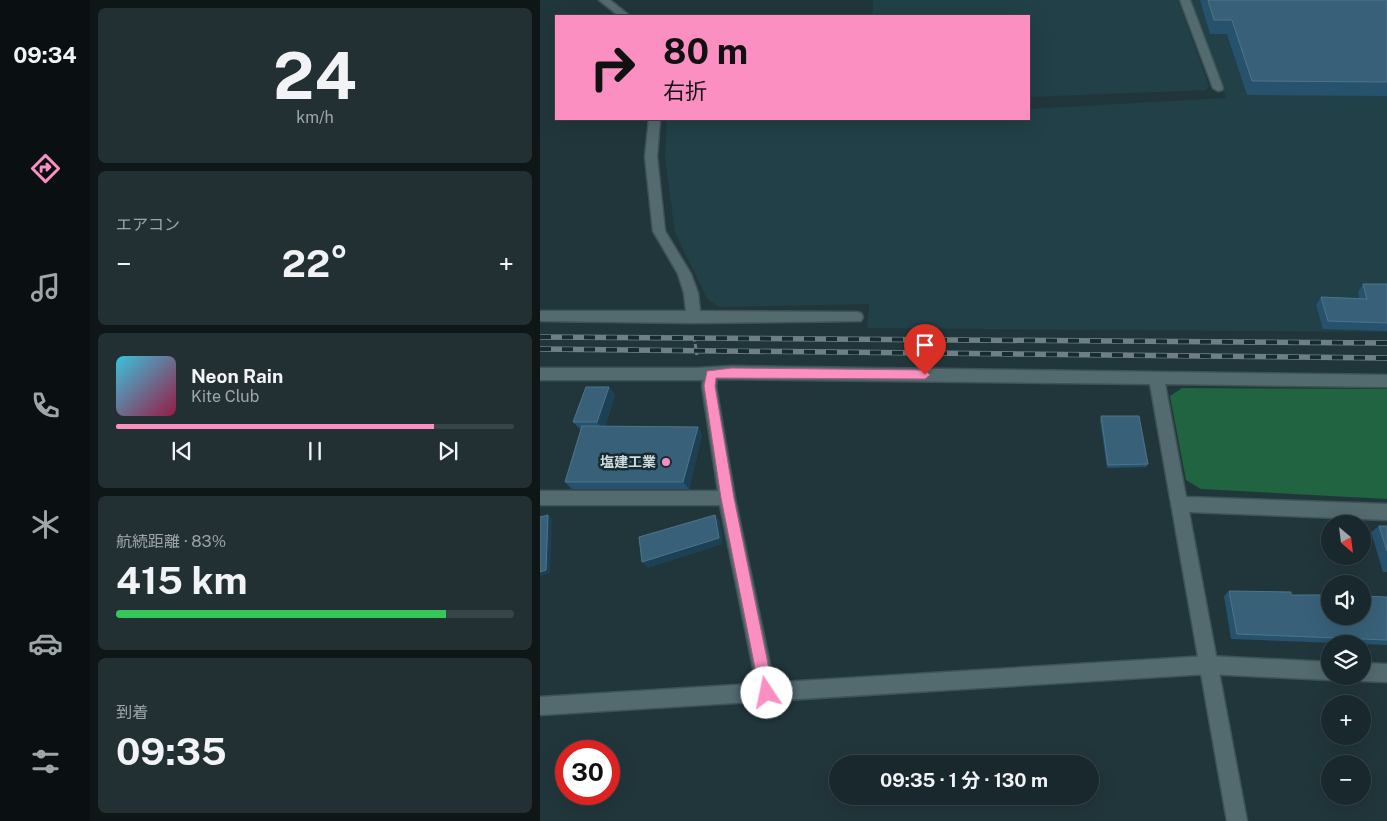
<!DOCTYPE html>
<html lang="ja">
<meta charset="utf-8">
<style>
body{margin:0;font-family:"Public Sans","Noto Sans JP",sans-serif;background:#223034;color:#f1f3f6;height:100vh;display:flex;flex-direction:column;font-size:19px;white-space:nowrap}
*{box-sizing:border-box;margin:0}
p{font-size:16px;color:#9fa6a9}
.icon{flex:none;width:28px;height:28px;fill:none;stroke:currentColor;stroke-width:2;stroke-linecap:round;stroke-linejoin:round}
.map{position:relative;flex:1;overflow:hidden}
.side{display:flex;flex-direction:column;gap:8px;padding:8px;background:#0e1618;width:450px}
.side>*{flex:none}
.guide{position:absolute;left:15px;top:15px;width:475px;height:105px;border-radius:0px;box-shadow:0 5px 20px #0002,0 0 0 1px #374448;background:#fc8fc2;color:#111;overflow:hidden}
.needle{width:32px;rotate:152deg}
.controls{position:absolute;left:781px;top:515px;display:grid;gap:10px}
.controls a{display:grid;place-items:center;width:50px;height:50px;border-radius:50%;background:#19282c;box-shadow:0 5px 20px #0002,0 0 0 1px #374448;font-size:25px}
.speed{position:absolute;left:15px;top:740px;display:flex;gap:10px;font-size:25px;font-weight:700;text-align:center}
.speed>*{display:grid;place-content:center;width:65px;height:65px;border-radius:50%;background:#19282c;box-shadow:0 5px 20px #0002,0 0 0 1px #374448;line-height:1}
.speed .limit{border:8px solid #d22;background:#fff;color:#111}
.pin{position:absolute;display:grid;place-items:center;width:42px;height:42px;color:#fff;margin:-51px -21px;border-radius:50% 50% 50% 0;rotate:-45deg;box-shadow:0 0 5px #0007}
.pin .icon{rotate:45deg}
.me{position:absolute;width:55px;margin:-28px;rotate:349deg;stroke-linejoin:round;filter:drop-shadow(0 0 4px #0008)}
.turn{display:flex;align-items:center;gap:18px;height:105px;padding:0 25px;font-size:22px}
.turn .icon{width:65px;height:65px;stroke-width:2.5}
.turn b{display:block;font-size:35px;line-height:42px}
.big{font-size:38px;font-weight:700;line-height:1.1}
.side .widget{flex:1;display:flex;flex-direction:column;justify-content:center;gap:8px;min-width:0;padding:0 18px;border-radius:8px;background:#223034}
.side .dial{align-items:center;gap:0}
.dial b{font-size:65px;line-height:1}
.song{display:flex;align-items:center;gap:15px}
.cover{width:60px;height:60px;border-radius:8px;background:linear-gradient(135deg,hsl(190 70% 55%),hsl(340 70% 35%))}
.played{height:5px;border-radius:2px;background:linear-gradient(90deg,#fc8fc2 80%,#374448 80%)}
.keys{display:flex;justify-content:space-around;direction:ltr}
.heat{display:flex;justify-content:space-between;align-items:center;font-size:28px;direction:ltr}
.charge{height:8px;border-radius:4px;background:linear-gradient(90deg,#34c759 83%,#374448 0)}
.trip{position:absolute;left:289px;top:755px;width:270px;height:50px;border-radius:25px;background:#19282c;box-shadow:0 5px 20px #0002,0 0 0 1px #374448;font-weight:700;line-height:50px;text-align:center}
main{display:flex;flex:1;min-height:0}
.menu{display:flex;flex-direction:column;width:90px;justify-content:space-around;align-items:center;background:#0a1012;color:#9fa6a9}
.menu .icon{width:35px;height:35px}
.menu .on{color:#fc8fc2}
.menu b{font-size:22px;color:#f1f3f6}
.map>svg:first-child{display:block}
</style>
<main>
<nav class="menu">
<b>09:34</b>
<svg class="icon on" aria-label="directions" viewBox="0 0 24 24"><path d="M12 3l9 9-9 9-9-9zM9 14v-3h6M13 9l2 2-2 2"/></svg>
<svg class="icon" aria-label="music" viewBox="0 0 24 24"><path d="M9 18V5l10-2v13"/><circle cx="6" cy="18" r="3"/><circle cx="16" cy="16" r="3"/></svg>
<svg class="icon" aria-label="phone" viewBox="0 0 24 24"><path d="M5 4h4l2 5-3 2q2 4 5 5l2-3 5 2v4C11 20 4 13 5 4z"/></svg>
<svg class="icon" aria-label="climate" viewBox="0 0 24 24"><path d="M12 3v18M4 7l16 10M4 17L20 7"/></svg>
<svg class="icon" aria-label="car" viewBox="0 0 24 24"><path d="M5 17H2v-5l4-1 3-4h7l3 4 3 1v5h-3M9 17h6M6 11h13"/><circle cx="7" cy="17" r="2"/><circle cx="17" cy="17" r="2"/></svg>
<svg class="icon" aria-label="filters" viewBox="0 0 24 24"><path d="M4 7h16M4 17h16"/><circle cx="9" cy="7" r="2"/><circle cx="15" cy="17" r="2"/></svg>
</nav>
<section class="side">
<div class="widget dial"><b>24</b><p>km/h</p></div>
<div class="widget"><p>エアコン</p>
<div class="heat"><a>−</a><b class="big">22°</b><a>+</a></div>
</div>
<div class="widget">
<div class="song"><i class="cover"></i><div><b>Neon Rain</b><p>Kite Club</p></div></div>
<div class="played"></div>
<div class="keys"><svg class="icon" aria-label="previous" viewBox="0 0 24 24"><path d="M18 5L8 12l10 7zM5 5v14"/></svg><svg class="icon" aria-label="pause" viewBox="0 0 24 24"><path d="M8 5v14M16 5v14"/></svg><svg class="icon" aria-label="next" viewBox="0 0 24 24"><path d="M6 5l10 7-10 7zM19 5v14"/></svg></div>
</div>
<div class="widget"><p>航続距離 · 83%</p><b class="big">415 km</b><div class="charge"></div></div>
<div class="widget"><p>到着</p><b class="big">09:35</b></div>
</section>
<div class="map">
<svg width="847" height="821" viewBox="0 0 847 821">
<rect width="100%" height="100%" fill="#21363b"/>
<!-- built -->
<g fill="#214047">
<path d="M333,0h305l31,86 -3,4 -177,7v-81h-156z"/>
<path d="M651,0h196v332l-520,-4 2,-24 -149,3 -12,-7 -33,-67 -10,-76 2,-38h362v-10l197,-11z"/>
</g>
<!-- green -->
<path fill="#206441" d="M642,388l205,1v110l-186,-10 -15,-9 -16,-84z"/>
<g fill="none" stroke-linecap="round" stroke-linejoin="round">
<!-- street casing -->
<g stroke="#3f5356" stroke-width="3">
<g id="street">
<path d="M59,0h11l20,16h-11z"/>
<path d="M640,0h10l33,88 -1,2 -4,1 -5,-3z"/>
<path d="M109,119h11l-3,38 8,74 26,43 7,19 2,18 156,1 5,1 2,4 -2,4 -167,2 -154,-2v-10h146l-2,-18 -6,-19 -25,-43 -8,-74z"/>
<path d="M192,366l655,9v12l-222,-3 21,113 201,7v16l-198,-8 58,309h-20l-77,-437 -433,-5 -1,7 19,112 41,195 -2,7 -7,2 -7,-2 -2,-7 -38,-188h-180v-14h178l-16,-105 1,-6h-163v-12h157z"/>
</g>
</g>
<!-- secondary casing -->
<g stroke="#3f5356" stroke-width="3">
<g id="secondary">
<path d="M668,656l122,6v14h7l-7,4 -122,-6 -668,41v-18z"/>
<path d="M822,663l25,1v18l-25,-1 -7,-2v-3h7z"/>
</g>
</g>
<!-- path -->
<path stroke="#6e7f83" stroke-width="3" stroke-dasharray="4.5 2.5" stroke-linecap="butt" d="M154,337l3,18"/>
<!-- street -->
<use href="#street" fill="#536a6f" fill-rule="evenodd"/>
<!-- secondary -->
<use href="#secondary" fill="#536a6f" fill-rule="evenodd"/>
<!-- rail casing -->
<g stroke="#6f8084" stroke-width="5.5">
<g id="rail">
<path d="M0,337l847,6"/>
<path d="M0,349l847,9"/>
</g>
</g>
<!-- rail -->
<use href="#rail" stroke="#172c31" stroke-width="4" stroke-dasharray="11" stroke-linecap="butt"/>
</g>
<!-- wall -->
<g fill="#26526d">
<path d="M660,0h187v96l-140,-1 -20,-61h-17z"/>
<path d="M823,284h24v47l-64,-2 -7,-24 5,-8 38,1 -1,-6z"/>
<path d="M69,387l6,8 -10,31 93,1 4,8 -13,54h-117l-7,-7 16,-52 -8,-8z"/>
<path d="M561,416l47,48 -2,3 -39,1 -7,-48z"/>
<path d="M839,526h8v46h-4l-12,-40z"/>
<path d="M689,591l62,4 96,2v48l-156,-6 -7,-43z"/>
</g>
<!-- shaded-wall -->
<g fill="#1c4154">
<path d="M69,387l6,8 -11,35 -7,-8z"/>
<path d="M158,427l4,8 -13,54 -6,-7z"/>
<path d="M8,515l4,3 -2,55 -10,3z"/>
<path d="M175,515l5,6 3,23 -75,24 -6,-6z"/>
</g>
<!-- building -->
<g fill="#386179" stroke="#4f7489">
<path d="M668,0h179v82l-135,-1 -20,-61h-18z"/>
<path d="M823,284h24v39l-59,-2 -7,-24 46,2z"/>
<path d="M46,387h23l-12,35h-24z"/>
<path d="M561,416h38l9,48 -40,1z"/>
<path d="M42,426l116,1 -15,55h-118z"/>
<path d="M8,515l-2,55 -6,2v-55z"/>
<path d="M175,515l4,23 -77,24 -3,-25z"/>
<path d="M839,526h8v25z"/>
<path d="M689,591l62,1v3h39v21h32v-20l25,1v43l-150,-6z"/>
</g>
<!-- route -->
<path fill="#fc8fc2" stroke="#a45d7e" d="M192,368l193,2 5,5 -5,4 -209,-1 -1,8 19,112 40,195 -2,5 -5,2 -5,-2 -2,-5 -39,-195 -17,-112 3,-15z"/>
<!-- markers -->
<circle fill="#fc8fc2" stroke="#172c31" stroke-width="2" cx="126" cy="462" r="5"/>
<g text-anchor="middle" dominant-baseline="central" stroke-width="5" stroke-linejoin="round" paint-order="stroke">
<!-- poi labels -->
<g font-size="14" font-weight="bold" fill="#cedadd" stroke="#172c31" text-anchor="end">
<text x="116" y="462">塩建工業</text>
</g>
</g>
</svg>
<div class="controls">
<a><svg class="needle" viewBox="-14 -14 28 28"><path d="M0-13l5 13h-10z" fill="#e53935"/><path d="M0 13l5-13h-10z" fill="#9fa6a9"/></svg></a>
<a><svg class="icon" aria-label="sound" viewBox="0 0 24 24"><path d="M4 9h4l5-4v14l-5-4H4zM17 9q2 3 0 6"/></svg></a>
<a><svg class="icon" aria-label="layers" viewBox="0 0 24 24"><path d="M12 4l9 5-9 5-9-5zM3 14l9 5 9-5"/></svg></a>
<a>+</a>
<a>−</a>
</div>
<div class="speed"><div class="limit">30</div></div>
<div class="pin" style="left:385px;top:375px;background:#d93025"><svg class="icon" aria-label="arrive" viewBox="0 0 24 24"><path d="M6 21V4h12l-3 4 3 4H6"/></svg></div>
<svg class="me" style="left:227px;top:693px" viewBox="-20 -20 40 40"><circle r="19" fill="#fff"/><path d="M0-13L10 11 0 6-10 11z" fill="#fc8fc2"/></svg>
<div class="trip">09:35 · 1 分 · 130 m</div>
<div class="guide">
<div class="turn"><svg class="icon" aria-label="right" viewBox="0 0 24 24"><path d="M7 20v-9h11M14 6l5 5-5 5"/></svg><div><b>80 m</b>右折</div></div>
</div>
</div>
</main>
